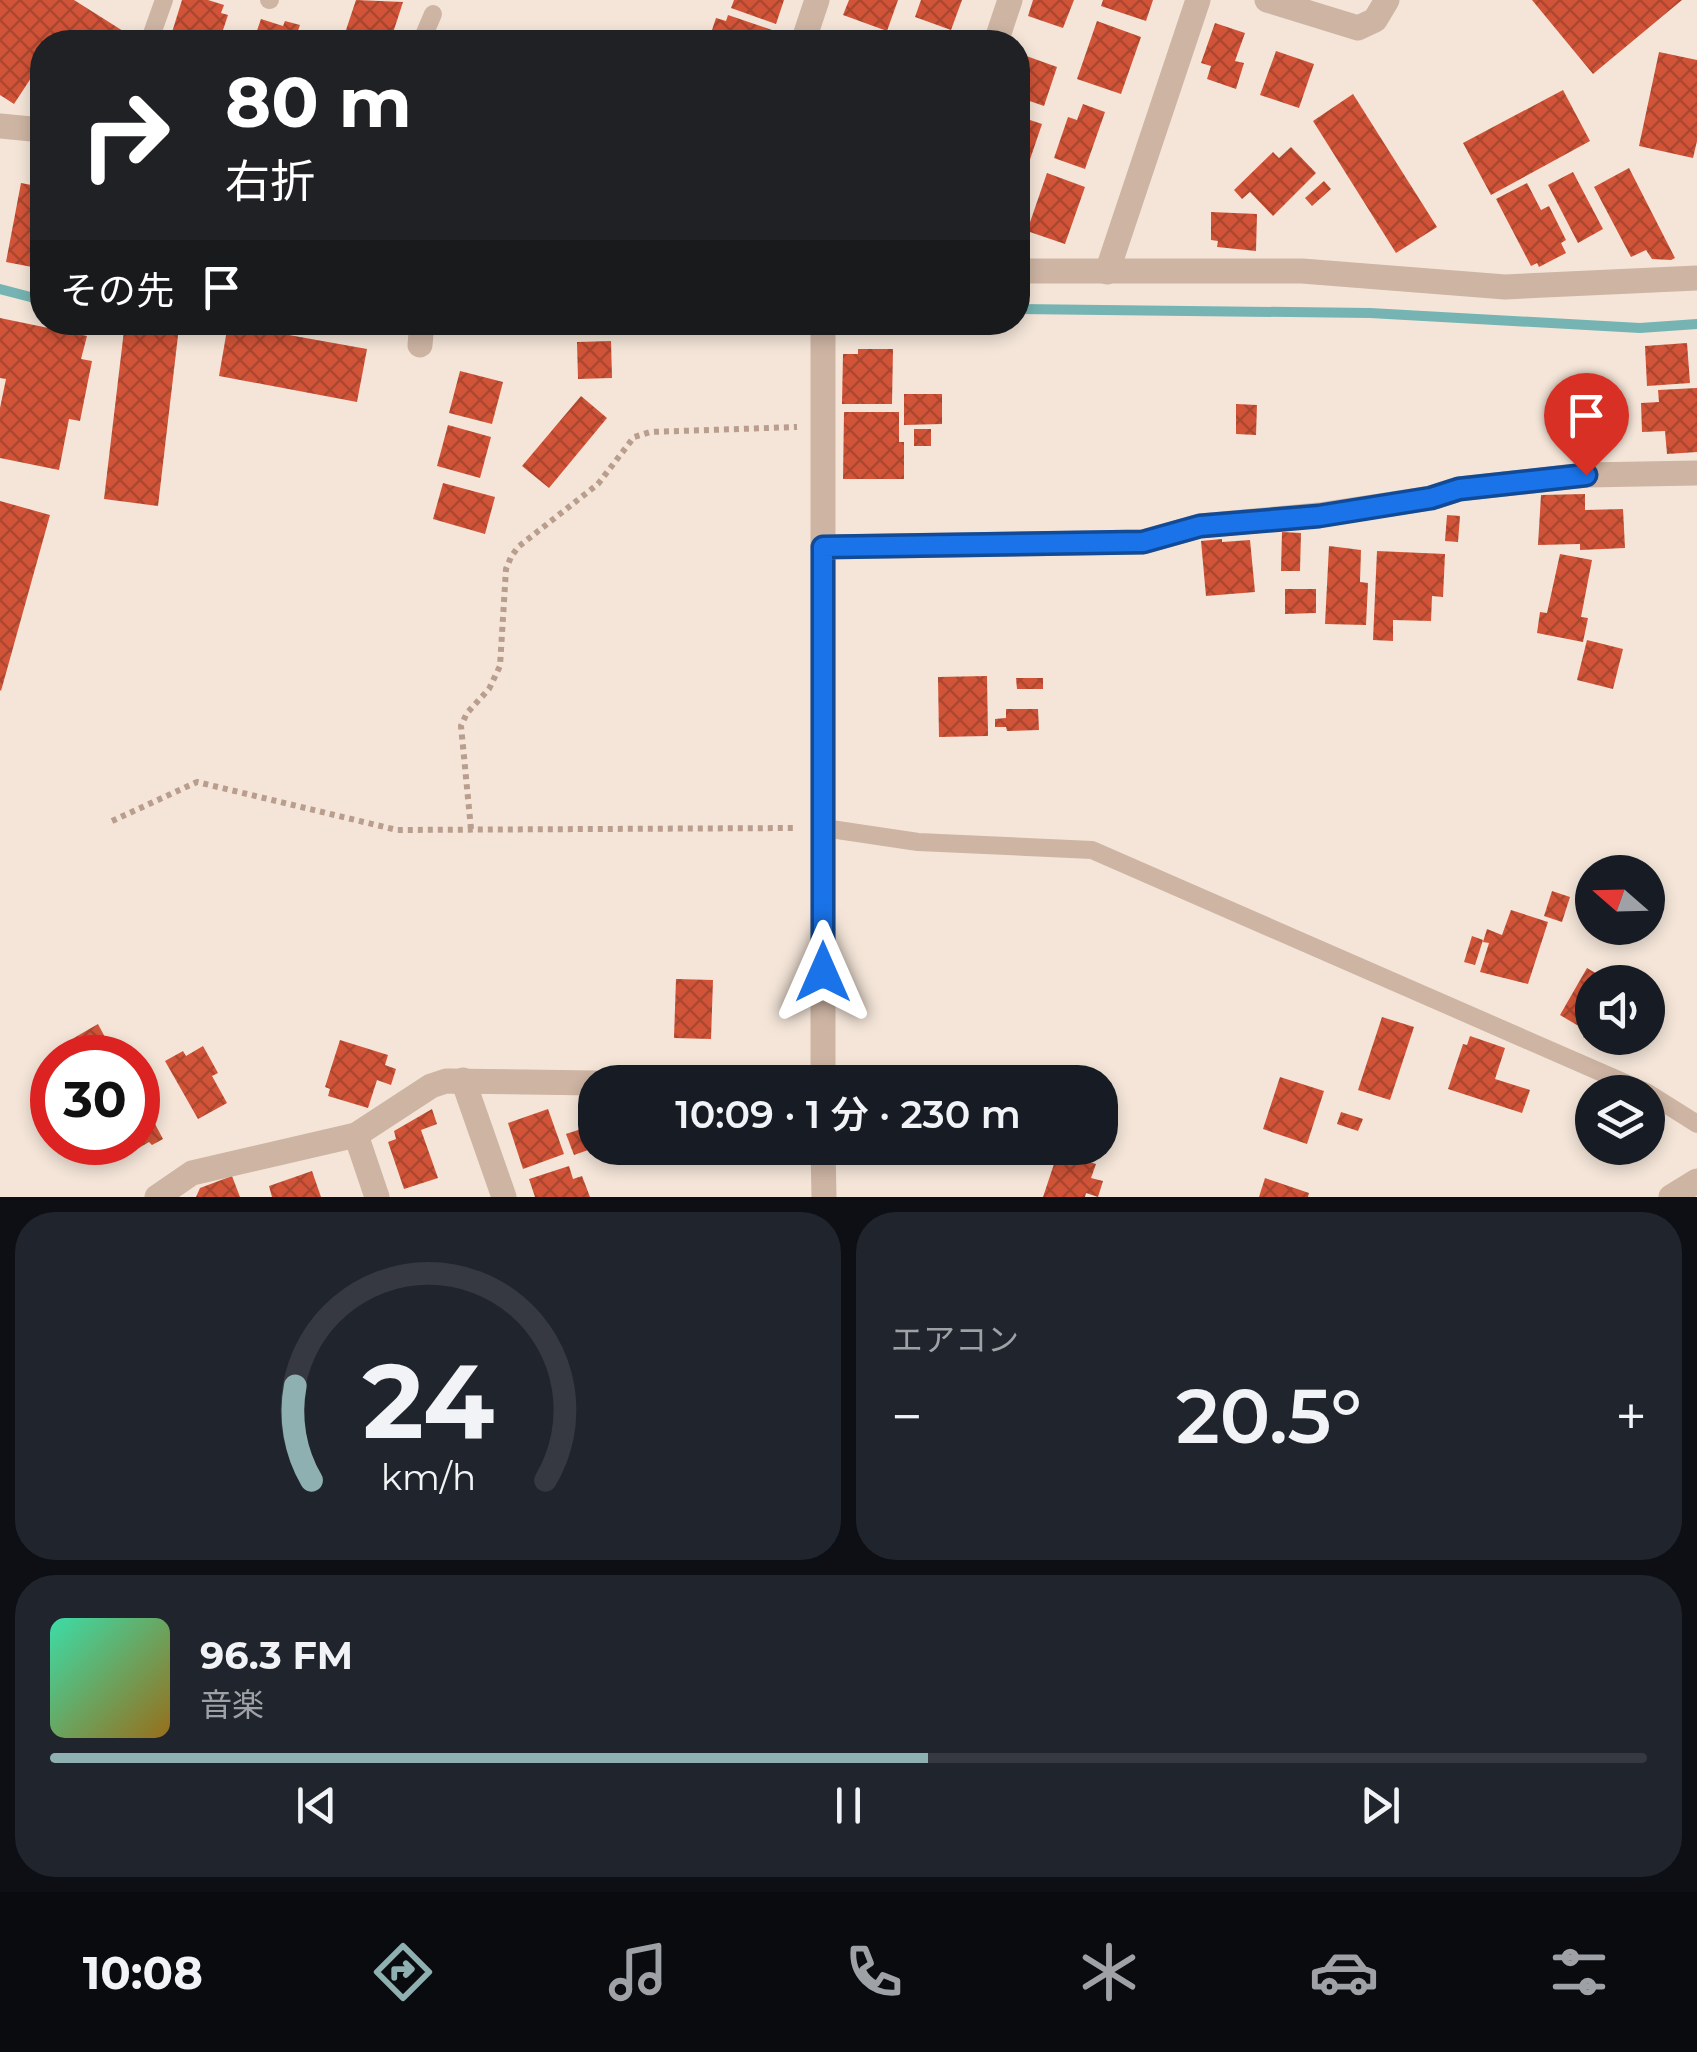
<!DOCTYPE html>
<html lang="ja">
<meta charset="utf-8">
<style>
body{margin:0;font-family:Montserrat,"Noto Sans JP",sans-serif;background:#20242c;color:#f1f3f6;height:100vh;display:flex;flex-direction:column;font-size:38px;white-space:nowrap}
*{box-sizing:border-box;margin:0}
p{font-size:32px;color:#9ea1a6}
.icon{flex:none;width:55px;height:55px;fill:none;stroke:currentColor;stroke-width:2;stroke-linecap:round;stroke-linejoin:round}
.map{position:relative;height:1197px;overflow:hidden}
.side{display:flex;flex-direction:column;gap:15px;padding:15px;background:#0d0f14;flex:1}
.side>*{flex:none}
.guide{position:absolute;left:30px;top:30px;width:1000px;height:305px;border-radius:40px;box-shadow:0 5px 15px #0003;background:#202124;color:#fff;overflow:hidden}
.needle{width:65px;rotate:290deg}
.buttons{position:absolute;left:1575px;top:855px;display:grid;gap:20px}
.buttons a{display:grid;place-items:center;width:90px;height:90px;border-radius:50%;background:#171b24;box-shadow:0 5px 15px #0003;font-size:50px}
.speed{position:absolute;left:30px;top:1035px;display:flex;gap:20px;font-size:50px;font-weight:700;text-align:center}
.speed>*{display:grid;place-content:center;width:130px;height:130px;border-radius:50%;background:#171b24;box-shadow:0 5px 15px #0003;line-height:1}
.speed .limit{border:15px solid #d22;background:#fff;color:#111}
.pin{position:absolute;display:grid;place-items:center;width:85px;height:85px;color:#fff;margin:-102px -42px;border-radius:50% 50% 50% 0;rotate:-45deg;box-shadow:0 0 10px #0007}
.pin .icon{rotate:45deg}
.me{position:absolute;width:110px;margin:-55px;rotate:0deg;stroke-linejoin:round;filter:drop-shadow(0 0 8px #0008)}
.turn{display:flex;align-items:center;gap:35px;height:210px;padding:0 30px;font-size:45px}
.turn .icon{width:130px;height:130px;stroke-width:2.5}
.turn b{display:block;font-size:70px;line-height:85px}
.then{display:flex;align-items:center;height:95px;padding:0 30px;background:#0003;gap:20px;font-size:38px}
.big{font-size:75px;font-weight:600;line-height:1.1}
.side .card{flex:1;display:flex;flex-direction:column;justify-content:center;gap:15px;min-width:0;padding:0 35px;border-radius:40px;background:#20242c}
.side .dial{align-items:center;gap:0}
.dial svg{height:260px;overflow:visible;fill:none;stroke:#363941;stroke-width:7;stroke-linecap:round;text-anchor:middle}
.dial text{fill:#f1f3f6;stroke:none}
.song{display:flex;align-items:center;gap:30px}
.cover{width:120px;height:120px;border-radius:15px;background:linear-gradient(135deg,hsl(160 70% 55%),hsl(40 70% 35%))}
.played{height:10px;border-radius:5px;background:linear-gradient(90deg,#8fb0b1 55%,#363941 55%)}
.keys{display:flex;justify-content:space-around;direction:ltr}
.heat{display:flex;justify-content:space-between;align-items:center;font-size:55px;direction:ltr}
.side .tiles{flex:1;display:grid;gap:15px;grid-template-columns:1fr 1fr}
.card:last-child{grid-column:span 2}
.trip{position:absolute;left:578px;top:1065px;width:540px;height:100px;border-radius:40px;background:#171b24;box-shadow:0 5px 15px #0003;font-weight:600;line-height:100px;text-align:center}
.menu{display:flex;height:160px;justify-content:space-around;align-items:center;background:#090b0e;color:#9ea1a6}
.menu .icon{width:70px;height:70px}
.menu .selected{color:#8fb0b1}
.menu b{font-size:45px;color:#f1f3f6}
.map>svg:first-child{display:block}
</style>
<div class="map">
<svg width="1697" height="1197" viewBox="0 0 1697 1197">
<defs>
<pattern id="building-cross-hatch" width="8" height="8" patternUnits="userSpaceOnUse" patternTransform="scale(2.5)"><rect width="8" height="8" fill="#d25438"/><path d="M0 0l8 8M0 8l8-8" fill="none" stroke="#ab462f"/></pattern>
</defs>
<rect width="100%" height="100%" fill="#f4e5d8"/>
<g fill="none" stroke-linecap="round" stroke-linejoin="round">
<!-- stream -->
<g stroke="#75b4b2" stroke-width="10">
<path d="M0,289l42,11"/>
<path d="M1018,309l352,4 270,15 57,-4"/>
</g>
</g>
<!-- building -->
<g fill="url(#building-cross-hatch)">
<path d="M0,0h74l57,36 -5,6h-84v44l-11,-8 -17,26 -14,-9z"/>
<path d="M182,0h26l16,5 -3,8 7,2 -9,27h-50z"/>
<path d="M356,0l47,2 -13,40h-48z"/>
<path d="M734,0h50l-8,24 -45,-16z"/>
<path d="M849,0h49l-11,31 -44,-16z"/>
<path d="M921,0h41l-11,30 -36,-13z"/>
<path d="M1033,0h41l-11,28 -35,-12z"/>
<path d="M1103,0h50l-7,21 -45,-15z"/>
<path d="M1532,0h150l-89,74z"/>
<path d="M728,15l47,16 -4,11h-63l8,-24 10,3z"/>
<path d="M261,19l22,7 2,-5 15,4 -6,17h-41z"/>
<path d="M1097,21l44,16 -20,57 -44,-15z"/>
<path d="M1215,23l30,10 -10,28 9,2 -8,26 -29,-10 4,-13 -10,-3z"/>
<path d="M1276,51l38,13 -15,44 -39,-13z"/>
<path d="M1659,52l38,8v81l-4,17 -54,-12z"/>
<path d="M1018,53l39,14 -13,39 -26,-9z"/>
<path d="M1563,90l27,51 -99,54 -28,-52z"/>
<path d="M1353,94l84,133 -41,26 -83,-132z"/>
<path d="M1083,104l22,8 -20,57 -31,-11 14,-41 9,3z"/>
<path d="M1021,117l21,7 -20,59 -4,-2v-55z"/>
<path d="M1291,147l25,26 -43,43 -23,-24 -8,7 -8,-9 39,-38 6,6z"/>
<path d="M1629,168l46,90 -4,2 -19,-1 -6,-9 -15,7 -37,-70z"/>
<path d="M1573,172l30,57 -25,14 -30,-58z"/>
<path d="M1047,173l38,14 -20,57 -38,-13z"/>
<path d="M1324,181l7,8 -19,17 -7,-8z"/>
<path d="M21,183l21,4v60l-6,-1 -4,21 -26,-5z"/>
<path d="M1527,183l14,27 8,-4 17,34 -5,3 5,10 -27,14 -2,-4 -6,3 -35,-67z"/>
<path d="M1211,212l46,2 -1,37 -39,-4 1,-6 -7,-1z"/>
<path d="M0,318l87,18 -6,23 11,2 -12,60 -11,-2 -10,51 -59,-12v-50l6,-29 -6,-1z"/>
<path d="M125,322l54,5 -21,179 -54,-7z"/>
<path d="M228,324l139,25 -10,53 -138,-26z"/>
<path d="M611,341l1,37 -34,1 -1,-37z"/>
<path d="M1687,343l3,40 -43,3 -2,-40z"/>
<path d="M858,349h35l-1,55h-50l1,-50h15z"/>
<path d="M460,371l43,11 -11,42 -43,-11z"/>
<path d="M1697,388v64l-30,2 -2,-23 -23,1 -1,-29 18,-1 -1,-12z"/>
<path d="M904,394h38v30l-38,1z"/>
<path d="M581,396l26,22 -58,70 -27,-22z"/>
<path d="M1236,404l21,1 -1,30 -20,-1z"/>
<path d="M844,412h55v30h5v37h-61z"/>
<path d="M448,425l43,12 -11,41 -43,-12z"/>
<rect x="914" y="429" width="17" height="17"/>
<path d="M443,483l52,14 -10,37 -52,-15z"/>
<path d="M1585,494v16l38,-1 2,39 -45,2v-6l-42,1 3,-50z"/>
<path d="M0,501l50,14 -49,176 -1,-1z"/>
<path d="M1447,515l13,1 -2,26 -13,-1z"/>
<path d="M1282,532l19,1 -1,38h-19z"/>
<path d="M1222,539v3l28,-2 5,52 -49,4 -5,-55z"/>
<path d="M1329,546l32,4 -1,32 8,1 -2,42 -41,-1z"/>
<path d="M1377,551l68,3 -2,43 -11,-1 -1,25 -38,-1v21l-20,-1z"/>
<path d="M1560,554l32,6 -11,57 7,1 -5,24 -46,-9 3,-21 7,1z"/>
<path d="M1285,589h31v24l-31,1z"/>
<path d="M1587,640l36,9 -10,40 -36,-9z"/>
<path d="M987,676l1,60 -49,1 -1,-60z"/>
<path d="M1016,678h27v11h-26z"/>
<path d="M1006,709h32l1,21 -32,1 -1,-4h-11v-8l11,-1z"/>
<path d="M1552,891l18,6 -8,25 -18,-6z"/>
<path d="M1588,892l4,2v28l-13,-5z"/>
<path d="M1511,910l37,12 -20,62 -48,-12 9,-29 -6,-1 4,-13 15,6z"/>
<path d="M1472,936l11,4 -8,25 -11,-3z"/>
<path d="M1587,968l24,14h-19v56h10l-5,8 -14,-9 4,-6 -27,-16z"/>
<path d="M676,979l37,1 -2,59 -37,-1z"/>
<path d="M1382,1017l32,10 -24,73 -32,-10z"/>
<path d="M98,1024l18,34h-49l-7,-12z"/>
<path d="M1470,1036l35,12 -10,31 35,11 -8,23 -74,-24 15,-45 4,1z"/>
<path d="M340,1040l48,15 -3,10 11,4 -5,16 -14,-5 -9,28 -40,-12 2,-7 -5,-2z"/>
<path d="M203,1046l15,27 -6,3 15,27 -29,16 -33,-58 18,-10 3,5z"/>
<path d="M1280,1077l44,14 -17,53 -44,-15z"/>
<path d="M138,1092l25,47 -11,6 -3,-3 -22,13 -6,-13h17z"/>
<path d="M432,1109l5,15 -16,6 17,48 -34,11 -16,-47 8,-3 -2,-8z"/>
<path d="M548,1109l16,45 -41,15 -15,-46z"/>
<path d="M1341,1112l22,7 -5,12 -21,-7z"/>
<path d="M584,1128l7,21 -17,6 -8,-21z"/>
<path d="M1058,1152l38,12 -5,14 12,3 -5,16 -12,-4 -1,4h-42z"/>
<path d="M569,1166l4,13 9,-3 8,21h-55l-6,-18z"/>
<path d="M312,1171l9,26h-49l-3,-11z"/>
<path d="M232,1176l8,21h-44l4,-9z"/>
<path d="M1265,1178l44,15 -1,4h-49z"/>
</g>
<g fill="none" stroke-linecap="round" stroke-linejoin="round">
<!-- path -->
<g stroke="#b99d8d" stroke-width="6" stroke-dasharray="5 5" stroke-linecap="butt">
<path d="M112,821l85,-39 200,48 400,-2"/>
<path d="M471,829l-10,-103 6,-13 22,-24 11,-23 6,-97 5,-12 7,-10 80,-63 36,-47 16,-5 147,-5"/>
</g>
<!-- service -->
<g stroke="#cdb4a3" stroke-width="18">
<path d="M269,0h1"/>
<path d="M149,42l15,-42"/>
<path d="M421,42l12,-28"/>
<path d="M824,828l94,14 174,8 554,242"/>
<path d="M1648,1093l49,31"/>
</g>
<!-- minor -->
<g stroke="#cdb4a3" stroke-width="25">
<path d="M1267,0l91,28 17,-8 12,-20"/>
<path d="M803,42l14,-42"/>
<path d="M996,42l14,-42"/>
<path d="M0,126l42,4"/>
<path d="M1018,271h284l203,16 192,-9"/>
<path d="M1107,272l91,-272"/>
<path d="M420,345l2,-23"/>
<path d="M823,547l320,-5 57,-16 119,-11 112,-17 28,-9 127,-14 111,-2"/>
<path d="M463,1080l41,117"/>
<path d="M625,1082l198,-1"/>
<path d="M823,1082v-760"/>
<path d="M356,1135l21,62"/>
<path d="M823,1148l1,49"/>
<path d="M157,1197l35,-24 164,-38 75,-49 15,-5 149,2"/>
</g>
<!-- tertiary -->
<path stroke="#cdb4a3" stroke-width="25" d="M1671,1197l26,-16"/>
</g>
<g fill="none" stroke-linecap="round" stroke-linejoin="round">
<!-- route casing -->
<g stroke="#114b97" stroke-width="25">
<path id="route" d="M823,972v-425l320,-5 57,-16 119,-10 112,-18 28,-9 127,-14"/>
</g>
<!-- route -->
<use href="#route" stroke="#1a73e8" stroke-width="18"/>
</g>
</svg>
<div class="buttons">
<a><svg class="needle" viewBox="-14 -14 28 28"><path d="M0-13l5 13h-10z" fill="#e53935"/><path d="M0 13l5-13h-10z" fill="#9ea1a6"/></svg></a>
<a><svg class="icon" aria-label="sound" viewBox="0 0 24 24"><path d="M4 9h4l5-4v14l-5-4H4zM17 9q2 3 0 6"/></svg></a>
<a><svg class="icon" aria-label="layers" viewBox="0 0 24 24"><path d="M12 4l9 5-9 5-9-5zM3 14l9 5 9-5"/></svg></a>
</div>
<div class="speed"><div class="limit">30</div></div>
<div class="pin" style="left:1586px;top:475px;background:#d93025"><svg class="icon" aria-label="arrive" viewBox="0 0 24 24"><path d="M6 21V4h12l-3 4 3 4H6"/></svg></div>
<svg class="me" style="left:823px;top:972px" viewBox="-20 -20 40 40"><path d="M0-17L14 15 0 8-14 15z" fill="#1a73e8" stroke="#fff" stroke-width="4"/></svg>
<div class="trip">10:09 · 1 分 · 230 m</div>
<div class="guide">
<div class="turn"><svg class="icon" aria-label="right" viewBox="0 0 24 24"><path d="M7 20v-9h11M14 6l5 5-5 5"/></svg><div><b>80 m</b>右折</div></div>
<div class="then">その先<svg class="icon" aria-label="arrive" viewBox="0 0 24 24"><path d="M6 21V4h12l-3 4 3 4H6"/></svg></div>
</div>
</div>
<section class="side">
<div class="tiles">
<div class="card dial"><svg viewBox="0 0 100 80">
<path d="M14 69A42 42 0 1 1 86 69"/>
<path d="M14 69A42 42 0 0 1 9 40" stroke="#8fb0b1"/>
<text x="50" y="56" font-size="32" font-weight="700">24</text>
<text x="50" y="72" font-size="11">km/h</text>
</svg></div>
<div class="card"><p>エアコン</p>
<div class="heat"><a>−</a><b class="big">20.5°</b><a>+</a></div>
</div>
<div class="card">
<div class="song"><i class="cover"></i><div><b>96.3 FM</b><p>音楽</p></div></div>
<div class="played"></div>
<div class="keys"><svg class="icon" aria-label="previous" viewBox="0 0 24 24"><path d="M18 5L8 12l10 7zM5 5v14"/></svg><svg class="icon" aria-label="pause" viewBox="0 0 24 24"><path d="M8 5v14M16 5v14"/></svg><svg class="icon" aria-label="next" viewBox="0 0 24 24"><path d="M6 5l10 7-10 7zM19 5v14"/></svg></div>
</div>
</div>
</section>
<nav class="menu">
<b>10:08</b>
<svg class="icon selected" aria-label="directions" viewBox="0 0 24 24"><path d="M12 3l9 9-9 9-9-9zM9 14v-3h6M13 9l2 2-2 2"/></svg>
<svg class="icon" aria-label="music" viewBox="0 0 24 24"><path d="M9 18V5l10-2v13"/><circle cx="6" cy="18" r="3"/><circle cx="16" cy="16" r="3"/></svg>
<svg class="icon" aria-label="phone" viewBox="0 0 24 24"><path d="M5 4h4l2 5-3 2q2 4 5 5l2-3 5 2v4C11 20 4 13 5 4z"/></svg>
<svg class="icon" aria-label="climate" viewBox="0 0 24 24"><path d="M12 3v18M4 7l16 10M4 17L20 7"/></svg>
<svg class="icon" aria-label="car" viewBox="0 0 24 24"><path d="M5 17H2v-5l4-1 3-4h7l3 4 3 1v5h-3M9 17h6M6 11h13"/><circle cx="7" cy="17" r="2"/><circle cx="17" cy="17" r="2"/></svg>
<svg class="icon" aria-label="filters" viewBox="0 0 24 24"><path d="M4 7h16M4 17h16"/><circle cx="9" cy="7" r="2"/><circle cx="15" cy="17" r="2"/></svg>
</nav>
